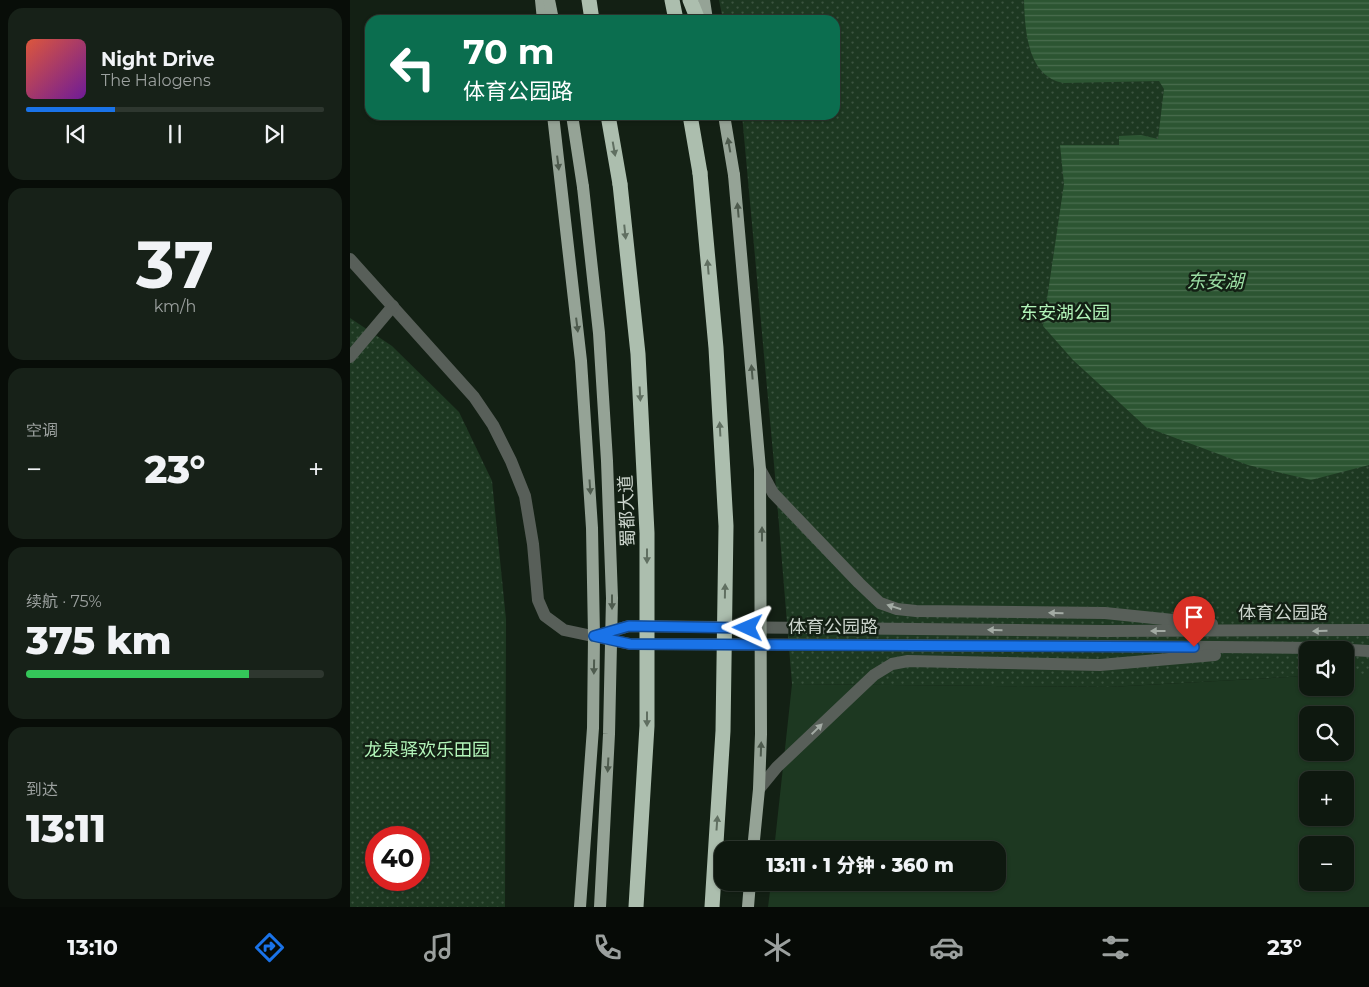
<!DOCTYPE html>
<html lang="zh">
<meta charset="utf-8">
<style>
body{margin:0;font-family:Montserrat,"Noto Sans SC",sans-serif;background:#172118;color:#f1f3f6;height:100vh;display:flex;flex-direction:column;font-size:19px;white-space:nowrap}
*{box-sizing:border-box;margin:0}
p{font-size:16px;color:#9ba09e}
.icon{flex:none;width:28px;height:28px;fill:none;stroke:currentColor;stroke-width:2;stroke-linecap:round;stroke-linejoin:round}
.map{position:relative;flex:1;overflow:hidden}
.details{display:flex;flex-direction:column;gap:8px;padding:8px;background:#080d08;width:350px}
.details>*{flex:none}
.hud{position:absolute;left:15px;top:15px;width:475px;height:105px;border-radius:15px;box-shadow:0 1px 4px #0004,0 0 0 1px #2e372f;background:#0b6e4f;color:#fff;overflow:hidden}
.tools{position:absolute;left:949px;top:641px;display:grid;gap:10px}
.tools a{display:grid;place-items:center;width:55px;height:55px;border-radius:10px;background:#0e180f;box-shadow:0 1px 4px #0004,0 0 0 1px #2e372f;font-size:25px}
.speed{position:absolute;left:15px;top:826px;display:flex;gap:10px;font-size:25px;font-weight:700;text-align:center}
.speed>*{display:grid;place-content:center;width:65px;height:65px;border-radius:50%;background:#0e180f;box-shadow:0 1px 4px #0004,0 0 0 1px #2e372f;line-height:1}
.speed .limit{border:8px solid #d22;background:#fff;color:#111}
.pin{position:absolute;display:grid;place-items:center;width:42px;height:42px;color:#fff;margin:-51px -21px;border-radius:50% 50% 50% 0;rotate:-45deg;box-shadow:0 0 5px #0007}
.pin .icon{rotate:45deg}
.me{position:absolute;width:55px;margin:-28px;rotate:271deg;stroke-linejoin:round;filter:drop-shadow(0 0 4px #0008)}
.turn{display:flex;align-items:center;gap:18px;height:105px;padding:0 15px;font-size:22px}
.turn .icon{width:65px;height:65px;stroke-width:2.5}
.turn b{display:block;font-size:35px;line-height:42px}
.big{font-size:38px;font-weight:800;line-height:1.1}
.details .widget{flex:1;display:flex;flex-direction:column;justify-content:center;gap:8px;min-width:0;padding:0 18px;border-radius:15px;background:#172118}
.details .dial{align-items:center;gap:0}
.dial b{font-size:65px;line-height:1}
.song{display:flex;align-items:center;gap:15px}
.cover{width:60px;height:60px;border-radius:8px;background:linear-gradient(135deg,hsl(10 70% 55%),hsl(280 70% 35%))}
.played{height:5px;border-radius:2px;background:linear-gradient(90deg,#1a73e8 30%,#2e372f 30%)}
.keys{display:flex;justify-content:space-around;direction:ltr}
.heat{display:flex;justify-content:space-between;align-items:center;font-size:28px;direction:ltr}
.charge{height:8px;border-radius:4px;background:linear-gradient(90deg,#34c759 75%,#2e372f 0)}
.trip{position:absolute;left:364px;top:841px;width:292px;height:50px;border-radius:15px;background:#0e180f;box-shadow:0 1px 4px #0004,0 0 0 1px #2e372f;font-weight:800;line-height:50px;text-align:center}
.dock{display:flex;height:80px;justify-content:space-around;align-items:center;background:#060a06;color:#9ba09e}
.dock .icon{width:35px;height:35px}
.dock .on{color:#1a73e8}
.dock b{font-size:22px;color:#f1f3f6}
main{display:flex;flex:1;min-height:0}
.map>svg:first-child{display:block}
</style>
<main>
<section class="details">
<div class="widget">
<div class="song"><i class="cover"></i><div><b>Night Drive</b><p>The Halogens</p></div></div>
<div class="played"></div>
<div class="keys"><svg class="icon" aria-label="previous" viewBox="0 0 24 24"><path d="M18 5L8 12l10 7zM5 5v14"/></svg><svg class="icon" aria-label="pause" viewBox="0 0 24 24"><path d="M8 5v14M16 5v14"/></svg><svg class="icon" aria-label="next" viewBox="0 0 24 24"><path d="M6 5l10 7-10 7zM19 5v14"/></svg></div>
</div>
<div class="widget dial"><b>37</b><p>km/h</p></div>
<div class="widget"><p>空调</p>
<div class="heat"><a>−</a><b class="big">23°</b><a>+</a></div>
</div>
<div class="widget"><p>续航 · 75%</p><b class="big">375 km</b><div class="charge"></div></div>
<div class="widget"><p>到达</p><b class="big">13:11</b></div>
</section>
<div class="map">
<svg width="1019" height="907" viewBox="0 0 1019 907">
<defs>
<pattern id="grass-dots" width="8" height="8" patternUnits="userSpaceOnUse" patternTransform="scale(1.25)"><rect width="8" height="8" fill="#1d3821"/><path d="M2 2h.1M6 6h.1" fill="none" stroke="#3c5440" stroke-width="1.8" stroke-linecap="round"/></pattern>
<pattern id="water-rules" width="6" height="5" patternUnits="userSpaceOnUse" patternTransform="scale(1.25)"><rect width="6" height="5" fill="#2c5532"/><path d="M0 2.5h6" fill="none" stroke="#496d4e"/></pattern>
</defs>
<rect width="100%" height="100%" fill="#132014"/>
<!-- grass -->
<g fill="url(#grass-dots)" fill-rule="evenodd">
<path d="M369,0h650v676h-24v-26h-37l-1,26 -198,11 -317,-3 -18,-220 -32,-349h93v-95h-112z"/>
<path d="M0,318l42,28 67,66 33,69 14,138 -1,288h-155zM26,838h43v42h-43z"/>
</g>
<!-- garden -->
<path fill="#1d3821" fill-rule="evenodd" d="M957,676l1,12h37v-12h24v231h-601l3,-24 227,-1v-32h-224l18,-166 317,3zM958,715h37v37h-37zM958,780h37v38h-37zM958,845h37v37h-37z"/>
<!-- water -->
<path fill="url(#water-rules)" d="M674,0h345v465l-58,15 -63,-15 -102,-38 -73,-67 -30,-34 21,-142 -4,-39h59v-9l22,-1 17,4 6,-50 -5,-8 -95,2c-37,-6 -39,-54 -40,-83z"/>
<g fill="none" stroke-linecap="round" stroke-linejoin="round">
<!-- minor -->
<g stroke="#585f59" stroke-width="12">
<path d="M0,259l124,138 19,28 18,36 14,35 8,48 5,56 7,16 19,14 66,14 473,2 212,2 54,3"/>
<path d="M0,357l43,-51"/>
<path d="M410,469l13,24 86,90 21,20 17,6 19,2 189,2 107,11"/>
<path d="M253,634l26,-8 475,5 265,-1"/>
<path d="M409,789l18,-22 97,-92 18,-11 16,-3 192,4 115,-10"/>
</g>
<!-- major -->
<g stroke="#95a396" stroke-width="12">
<path d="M191,0l2,20"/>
<path d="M199,0l4,20"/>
<path d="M354,0l3,20"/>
<path d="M203,115l28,246 11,167 2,108 -1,92 -13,179"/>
<path d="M222,115l11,72"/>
<path d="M374,115l10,60"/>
<path d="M398,907l2,-25"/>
</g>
<!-- highway -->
<g stroke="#acbeae" stroke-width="15">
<path d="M239,0l3,20"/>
<path d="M322,0l4,20"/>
<path d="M340,0l8,20"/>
<path d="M258,115l12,69"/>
<path d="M340,115l10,58"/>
</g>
<!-- major-bridge -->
<g stroke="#95a396" stroke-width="12">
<path d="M384,175l26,294 1,265 -2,55 -6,61"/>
<path d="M233,187l16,146 8,128 5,137 -3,136 -9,173"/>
</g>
<!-- highway-bridge -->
<g stroke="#acbeae" stroke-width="15">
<path d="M350,173l16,175 10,178 -3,205 -11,176"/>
<path d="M270,184l18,170 9,179v193l-11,181"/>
</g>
</g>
<!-- one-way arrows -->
<defs><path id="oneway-solid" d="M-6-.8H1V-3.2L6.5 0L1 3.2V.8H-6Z" transform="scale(1.25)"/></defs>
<g fill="#4e5b4e">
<use href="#oneway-solid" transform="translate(379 145) rotate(-100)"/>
<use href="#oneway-solid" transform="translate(208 163) rotate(83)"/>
<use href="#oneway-solid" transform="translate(388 210) rotate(-95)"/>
<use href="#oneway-solid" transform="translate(227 325) rotate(83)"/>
<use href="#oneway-solid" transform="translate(402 372) rotate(-95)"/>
<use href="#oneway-solid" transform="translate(240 487) rotate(86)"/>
<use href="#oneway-solid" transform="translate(412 534) rotate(-90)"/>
<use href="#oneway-solid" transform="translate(262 602) rotate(90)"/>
<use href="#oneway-solid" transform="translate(244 667) rotate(91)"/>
<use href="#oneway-solid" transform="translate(411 749) rotate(-88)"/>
<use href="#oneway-solid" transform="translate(258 765) rotate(93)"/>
</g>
<g fill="#606f61">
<use href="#oneway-solid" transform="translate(264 149) rotate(80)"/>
<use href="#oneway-solid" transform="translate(275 232) rotate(84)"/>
<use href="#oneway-solid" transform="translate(358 267) rotate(-95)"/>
<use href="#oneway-solid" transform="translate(290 394) rotate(87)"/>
<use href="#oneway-solid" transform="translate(370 429) rotate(-93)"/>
<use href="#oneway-solid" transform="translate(297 556) rotate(90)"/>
<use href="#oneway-solid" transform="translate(375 591) rotate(-89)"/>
<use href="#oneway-solid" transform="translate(297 719) rotate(90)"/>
<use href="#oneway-solid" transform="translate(367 823) rotate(-86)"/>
</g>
<g fill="#a3aba4">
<use href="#oneway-solid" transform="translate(544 607) rotate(-163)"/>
<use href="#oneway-solid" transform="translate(706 613) rotate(-179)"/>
<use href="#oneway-solid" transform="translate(645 630) rotate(-179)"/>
<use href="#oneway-solid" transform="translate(808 631) rotate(-180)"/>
<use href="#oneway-solid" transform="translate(970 631) rotate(179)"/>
<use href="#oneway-solid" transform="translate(467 729) rotate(-44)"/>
</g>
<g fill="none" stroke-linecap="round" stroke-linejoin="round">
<!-- route casing -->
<g stroke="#114b97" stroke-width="12">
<path id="route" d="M398,628l-119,-2 -35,10 36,8 564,3"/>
</g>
<!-- route -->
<use href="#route" stroke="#1a73e8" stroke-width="9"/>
</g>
<g text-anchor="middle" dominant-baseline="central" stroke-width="5" stroke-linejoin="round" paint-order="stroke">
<!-- park labels -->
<g font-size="18" fill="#b2f4b9" stroke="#132014">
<text x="715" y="313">东安湖公园</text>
<text x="77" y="750">龙泉驿欢乐田园</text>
</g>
<!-- street labels -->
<g font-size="18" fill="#cbd4cc" stroke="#132014">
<text transform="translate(277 511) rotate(-92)">蜀都大道</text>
<text x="933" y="613">体育公园路</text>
<text x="483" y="627">体育公园路</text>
</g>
<!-- water labels -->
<g font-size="19" font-style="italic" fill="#9cdea4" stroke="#132014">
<text x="865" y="281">东安湖</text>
</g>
</g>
</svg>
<div class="tools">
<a><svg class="icon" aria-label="sound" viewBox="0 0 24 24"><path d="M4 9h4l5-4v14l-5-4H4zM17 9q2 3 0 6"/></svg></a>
<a><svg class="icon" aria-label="search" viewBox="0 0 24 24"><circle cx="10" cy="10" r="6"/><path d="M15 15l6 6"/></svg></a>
<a>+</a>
<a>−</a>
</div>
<div class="speed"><div class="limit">40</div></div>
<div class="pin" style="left:844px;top:647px;background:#d93025"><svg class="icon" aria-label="arrive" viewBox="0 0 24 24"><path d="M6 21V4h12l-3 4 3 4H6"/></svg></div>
<svg class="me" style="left:398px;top:628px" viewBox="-20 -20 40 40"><path d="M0-17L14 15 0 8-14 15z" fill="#1a73e8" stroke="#fff" stroke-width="4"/></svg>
<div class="trip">13:11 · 1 分钟 · 360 m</div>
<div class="hud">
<div class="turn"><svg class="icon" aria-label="left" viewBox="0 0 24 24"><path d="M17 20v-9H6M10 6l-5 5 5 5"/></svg><div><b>70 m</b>体育公园路</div></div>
</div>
</div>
</main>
<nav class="dock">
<b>13:10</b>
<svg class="icon on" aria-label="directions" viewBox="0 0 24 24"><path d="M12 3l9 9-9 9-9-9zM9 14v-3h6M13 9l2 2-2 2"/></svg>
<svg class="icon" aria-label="music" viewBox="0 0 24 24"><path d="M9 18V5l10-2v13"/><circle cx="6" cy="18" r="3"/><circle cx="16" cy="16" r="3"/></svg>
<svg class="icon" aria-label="phone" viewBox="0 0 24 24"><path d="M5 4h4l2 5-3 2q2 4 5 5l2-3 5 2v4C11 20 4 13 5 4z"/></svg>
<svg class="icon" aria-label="climate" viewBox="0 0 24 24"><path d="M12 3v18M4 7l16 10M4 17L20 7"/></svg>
<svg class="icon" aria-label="car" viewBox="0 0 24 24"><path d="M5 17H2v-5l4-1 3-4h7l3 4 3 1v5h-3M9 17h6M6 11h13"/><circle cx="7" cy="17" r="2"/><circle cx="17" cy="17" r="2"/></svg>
<svg class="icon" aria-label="filters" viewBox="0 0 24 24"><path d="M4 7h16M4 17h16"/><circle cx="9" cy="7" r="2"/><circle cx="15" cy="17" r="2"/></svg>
<b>23°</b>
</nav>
